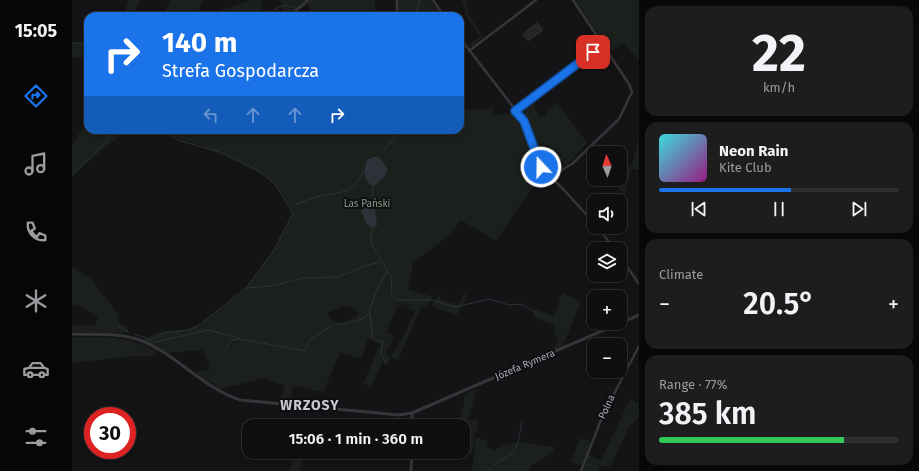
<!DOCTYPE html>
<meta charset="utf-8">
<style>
body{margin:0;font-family:"Fira Sans",sans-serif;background:#1d1d1e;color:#f1f3f6;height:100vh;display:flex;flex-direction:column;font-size:15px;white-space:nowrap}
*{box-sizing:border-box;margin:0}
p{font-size:13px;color:#9b9c9f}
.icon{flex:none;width:22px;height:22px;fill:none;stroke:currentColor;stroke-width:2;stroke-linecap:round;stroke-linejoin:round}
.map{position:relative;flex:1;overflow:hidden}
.details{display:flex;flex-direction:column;gap:6px;padding:6px;background:#080809;width:280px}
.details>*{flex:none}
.guide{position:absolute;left:12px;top:12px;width:380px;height:122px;border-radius:12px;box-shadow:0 2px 6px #0003,0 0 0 1px #2f2f30;background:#1a73e8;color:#fff;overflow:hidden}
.needle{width:26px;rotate:357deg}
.tools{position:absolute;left:515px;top:146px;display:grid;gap:8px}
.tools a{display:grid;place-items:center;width:40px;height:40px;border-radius:8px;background:#0f0f10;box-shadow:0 2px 6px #0003,0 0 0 1px #2f2f30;font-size:20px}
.speed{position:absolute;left:12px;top:407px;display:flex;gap:8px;font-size:20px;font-weight:700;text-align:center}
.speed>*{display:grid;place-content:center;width:52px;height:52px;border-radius:50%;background:#0f0f10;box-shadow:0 2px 6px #0003,0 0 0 1px #2f2f30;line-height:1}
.speed .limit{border:6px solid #d22;background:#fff;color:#111}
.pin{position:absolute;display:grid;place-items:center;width:34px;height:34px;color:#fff;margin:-17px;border-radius:8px;box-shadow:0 2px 6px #0006}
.me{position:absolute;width:44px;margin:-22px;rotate:339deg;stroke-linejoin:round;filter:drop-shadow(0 0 3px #0008)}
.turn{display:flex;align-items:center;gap:14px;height:84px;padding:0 12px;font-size:18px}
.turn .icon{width:52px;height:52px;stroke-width:2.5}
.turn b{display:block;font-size:28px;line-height:34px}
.lanes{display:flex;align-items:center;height:38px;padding:0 12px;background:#0003;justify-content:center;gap:20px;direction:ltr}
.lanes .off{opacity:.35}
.big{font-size:30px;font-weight:600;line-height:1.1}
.details .tile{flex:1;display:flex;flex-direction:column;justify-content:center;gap:6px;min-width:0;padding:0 14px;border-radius:12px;background:#1d1d1e}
.details .dial{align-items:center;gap:0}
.dial b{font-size:52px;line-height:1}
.song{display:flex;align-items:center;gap:12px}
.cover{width:48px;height:48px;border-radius:6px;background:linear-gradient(135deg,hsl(180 70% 55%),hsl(310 70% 35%))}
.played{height:4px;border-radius:2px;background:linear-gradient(90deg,#1a73e8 55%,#2f2f30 55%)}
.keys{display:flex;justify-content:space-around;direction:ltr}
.heat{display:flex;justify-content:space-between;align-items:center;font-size:22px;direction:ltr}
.charge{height:6px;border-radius:3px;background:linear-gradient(90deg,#34c759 77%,#2f2f30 0)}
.trip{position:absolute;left:170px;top:419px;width:228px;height:40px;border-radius:12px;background:#0f0f10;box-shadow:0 2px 6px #0003,0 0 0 1px #2f2f30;font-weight:600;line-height:40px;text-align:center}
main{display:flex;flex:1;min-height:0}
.dock{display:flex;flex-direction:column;width:72px;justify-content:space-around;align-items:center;background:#060606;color:#9b9c9f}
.dock .icon{width:28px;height:28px}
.dock .on{color:#1a73e8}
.dock b{font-size:18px;color:#f1f3f6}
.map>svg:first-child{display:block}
</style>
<main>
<nav class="dock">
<b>15:05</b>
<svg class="icon on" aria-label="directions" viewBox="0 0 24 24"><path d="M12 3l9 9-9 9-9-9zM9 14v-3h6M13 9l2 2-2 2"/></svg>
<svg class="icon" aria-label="music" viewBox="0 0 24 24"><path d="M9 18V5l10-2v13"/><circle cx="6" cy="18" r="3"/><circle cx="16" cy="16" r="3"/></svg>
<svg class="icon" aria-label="phone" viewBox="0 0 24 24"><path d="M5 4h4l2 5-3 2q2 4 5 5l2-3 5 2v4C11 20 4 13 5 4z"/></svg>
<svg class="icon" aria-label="climate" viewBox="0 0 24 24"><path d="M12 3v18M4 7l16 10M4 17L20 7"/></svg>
<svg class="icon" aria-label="car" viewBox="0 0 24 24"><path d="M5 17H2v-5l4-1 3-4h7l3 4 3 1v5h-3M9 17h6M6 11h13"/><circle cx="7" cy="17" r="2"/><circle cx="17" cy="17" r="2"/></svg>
<svg class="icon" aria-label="filters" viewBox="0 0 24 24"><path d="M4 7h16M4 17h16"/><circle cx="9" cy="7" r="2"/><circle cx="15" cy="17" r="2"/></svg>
</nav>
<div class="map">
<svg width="567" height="471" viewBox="0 0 567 471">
<rect width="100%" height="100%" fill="#141416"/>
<!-- green -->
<g fill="#1b201c" fill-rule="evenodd">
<path d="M57,0h11l-7,16h-10z"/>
<path d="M98,0h33l-7,16h-33z"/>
<path d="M180,0h9l3,16h-62z"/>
<path d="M208,0h26l-13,11 -10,1z"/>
<path d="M236,0h67v16h-49l-1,-4 -15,1z"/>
<path d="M327,0h31l12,16h-45z"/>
<path d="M390,0h4l2,14 15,23 -10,9 -5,-1 12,-8 -15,-23 1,-2z"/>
<path d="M504,0h63v61l-15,-18 -14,9z"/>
<path d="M16,43v15l-16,-1v-14z"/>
<path d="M388,85l5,25 28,-2v7l21,-2 7,10 21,50 -46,68 -35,-21 -14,17 -34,26 -5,26 25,8 -7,11 -2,-1h-3l-23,53 -7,-3 -4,9 -4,-5 -12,26 -8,-3 17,-40 -12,-5 -7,20 -21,-6 -17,39 -30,-7 -2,17 -11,-1 5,-15 -21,-8 -43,11 -26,-17 15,-3 -7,-19 -36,3 -24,-14 20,-8 22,-1 12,-5 1,2 48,-39 28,-38 19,-37 -2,-5 -16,-24 -18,-12 -38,-20 -49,-17 -25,-4 -25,5 -28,22 -20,19v-32l16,-26v11h372zM331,302l7,5 -4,1 9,3 -7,16 -17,30 -5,-3 8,-18 -8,-4 12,-27 5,1zM272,306l9,2 6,5 -3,4 -16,6 -9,-3 -3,-7z"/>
<path d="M485,102l30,41 -21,23 -18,-21 -12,7 -8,-26 -7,-13 12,-9 8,13 6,-3 -1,-3z"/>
<path d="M567,139v30h-8l-6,26 -17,-16h12v-14l11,2z"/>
<path d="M0,267l18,11 29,37 -1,7 10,7 1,4 -57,-1v-7h23l3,-7 -17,-12 -9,-2z"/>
<path d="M392,293l3,3 -10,19 -26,-9 9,-12h1l-2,5 20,5z"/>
<path d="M490,293l19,9 -19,45 -8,3 4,-14 -3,-1 -1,-11c-8,-1 -14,-5 -21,-8l2,-7 19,7z"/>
<path d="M0,337c33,0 56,-2 86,15l-5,4h-18l-63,7z"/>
<path d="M405,389l-9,31 10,-1 -6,35 -21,2 1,-4h11v-26h-5l6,-22v-10z"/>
<path d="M558,399l9,5v13l-10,10 -19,40 -10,-1 -2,5h-16l6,-16 13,5z"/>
<path d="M404,437l11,4 1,6 6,3 11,-5 14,-3 35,5 -1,6 -21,12 -2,6h-58z"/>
<path d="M508,438l11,3 -9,25 -11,-4z"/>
<path d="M222,452h9l-3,19h-10z"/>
</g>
<!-- water -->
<g fill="#2c3238">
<path d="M301,157h6l9,12 -5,9 -10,9c-10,-8 -10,-15 -6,-27z"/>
<path d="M300,204l3,6 2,16 -4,2 -6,-3 -6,-14 4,-5z"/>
</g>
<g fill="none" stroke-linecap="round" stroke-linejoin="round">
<!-- stream -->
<g stroke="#2c3238" stroke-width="1">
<path d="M229,8l12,-8"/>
<path d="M201,10l12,-5 10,3"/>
<path d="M183,16l13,-5"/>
<path d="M342,16l6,-16"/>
<path d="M0,43h16"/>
<path d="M310,153l12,-15 4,-8"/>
<path d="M0,175l35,-34 6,-11"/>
<path d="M300,204l1,-17"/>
<path d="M223,205c8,-3 16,-7 24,-9 19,-3 37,-3 44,-25"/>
<path d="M300,228l-1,11 2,7 19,33 -1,14 6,7h34"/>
<path d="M175,288l24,-2 32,-8 35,-1 30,-12 14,-3"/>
<path d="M361,300l22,7 35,-8 19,6 12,-1 19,11"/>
<path d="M264,325l22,-4 12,-8"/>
<path d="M46,326l10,6"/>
<path d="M63,334l16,6 13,-7 25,-3 9,-4 48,-38 28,-38 19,-37 -18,-29 -15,-13 -41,-19 -41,-12 -14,-10"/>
<path d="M80,343l56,-13 31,8"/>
<path d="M153,350l6,-10 9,-1 65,12 5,-11 24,-16"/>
<path d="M314,363l-5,-10 2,-11 -8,-2 -4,-4 2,-2 -4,-23 8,-22 10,-18"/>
<path d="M416,471c8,-10 14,-10 23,-17 8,-6 9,-24 11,-34"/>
</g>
</g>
<!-- building -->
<path fill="#252427" stroke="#2f2f32" d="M465,23l6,7 -15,11 -5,-7z"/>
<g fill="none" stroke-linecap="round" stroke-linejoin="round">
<!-- minor -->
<g stroke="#36363a" stroke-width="2.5">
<path d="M361,0l11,16"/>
<path d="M222,12l14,-12"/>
<path d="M325,16v-16"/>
<path d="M388,38l64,83 17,46 22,22 31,34"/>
<path d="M397,51l67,-51"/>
<path d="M443,111l87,-66"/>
<path d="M478,177l22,-13 47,-45 13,-27 -3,-8 -56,-84"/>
<path d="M525,227l18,22"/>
<path d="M548,256l19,28"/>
<path d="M509,471l22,-56 36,-69"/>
</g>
<!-- tertiary -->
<g stroke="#36363a" stroke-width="3">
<path d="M0,334c22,1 46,-2 68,6 36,14 63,48 100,60l159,15 13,-2 227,-98"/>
<path d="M340,413l1,13"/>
<path d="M339,471l1,-19"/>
</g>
</g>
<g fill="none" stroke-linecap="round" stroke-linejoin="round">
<!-- route casing -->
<g stroke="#114b97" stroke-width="10">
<path id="route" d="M469,167l-17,-46 -9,-10 78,-59"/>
</g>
<!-- route -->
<use href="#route" stroke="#1a73e8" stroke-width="7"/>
</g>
<g text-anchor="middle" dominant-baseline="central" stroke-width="4" stroke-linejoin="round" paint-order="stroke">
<!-- park labels -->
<g font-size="10" fill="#809e85" stroke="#0f0f11">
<text x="295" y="204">Las Pański</text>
</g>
<!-- street labels -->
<g font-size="10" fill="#a7aab5" stroke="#0f0f11">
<text transform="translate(453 365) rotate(-23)">Józefa Rymera</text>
<text transform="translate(535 407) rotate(-65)">Polna</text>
</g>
<!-- district labels -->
<g font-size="14" font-weight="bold" letter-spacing="1" fill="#c8cad1" stroke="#0f0f11">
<text x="238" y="405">WRZOSY</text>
</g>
</g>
</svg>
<div class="tools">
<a><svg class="needle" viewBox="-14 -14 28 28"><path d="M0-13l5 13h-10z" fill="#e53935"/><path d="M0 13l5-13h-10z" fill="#9b9c9f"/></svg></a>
<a><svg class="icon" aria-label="sound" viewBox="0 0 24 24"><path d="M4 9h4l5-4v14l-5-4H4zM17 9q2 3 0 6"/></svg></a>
<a><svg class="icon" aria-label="layers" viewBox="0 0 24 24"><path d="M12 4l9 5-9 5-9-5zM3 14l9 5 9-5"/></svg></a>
<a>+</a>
<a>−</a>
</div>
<div class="speed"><div class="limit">30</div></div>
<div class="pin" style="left:521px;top:52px;background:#d93025"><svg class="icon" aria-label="arrive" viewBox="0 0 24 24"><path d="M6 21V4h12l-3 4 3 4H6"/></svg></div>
<svg class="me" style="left:469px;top:167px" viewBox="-20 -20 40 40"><circle r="17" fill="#1a73e8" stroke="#fff" stroke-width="3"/><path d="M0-11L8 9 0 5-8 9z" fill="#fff"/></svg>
<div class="trip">15:06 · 1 min · 360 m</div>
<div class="guide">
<div class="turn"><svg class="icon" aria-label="right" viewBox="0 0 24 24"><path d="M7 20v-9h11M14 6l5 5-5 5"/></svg><div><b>140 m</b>Strefa Gospodarcza</div></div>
<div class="lanes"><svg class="icon off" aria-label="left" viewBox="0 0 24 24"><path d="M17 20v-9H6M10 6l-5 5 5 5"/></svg><svg class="icon off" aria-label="ahead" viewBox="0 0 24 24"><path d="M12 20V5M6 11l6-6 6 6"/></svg><svg class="icon off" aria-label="ahead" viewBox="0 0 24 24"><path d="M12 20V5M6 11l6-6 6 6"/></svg><svg class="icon" aria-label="right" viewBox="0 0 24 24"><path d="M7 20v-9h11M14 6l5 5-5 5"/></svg></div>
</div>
</div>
<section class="details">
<div class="tile dial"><b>22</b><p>km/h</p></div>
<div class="tile">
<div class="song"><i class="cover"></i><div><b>Neon Rain</b><p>Kite Club</p></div></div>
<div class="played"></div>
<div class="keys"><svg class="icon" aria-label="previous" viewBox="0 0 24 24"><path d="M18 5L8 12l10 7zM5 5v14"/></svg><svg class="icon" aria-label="pause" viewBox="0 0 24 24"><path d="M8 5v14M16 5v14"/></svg><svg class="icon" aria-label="next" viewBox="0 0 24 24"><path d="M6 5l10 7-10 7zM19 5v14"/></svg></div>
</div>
<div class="tile"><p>Climate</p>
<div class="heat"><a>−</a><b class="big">20.5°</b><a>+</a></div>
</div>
<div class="tile"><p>Range · 77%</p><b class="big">385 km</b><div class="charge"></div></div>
</section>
</main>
